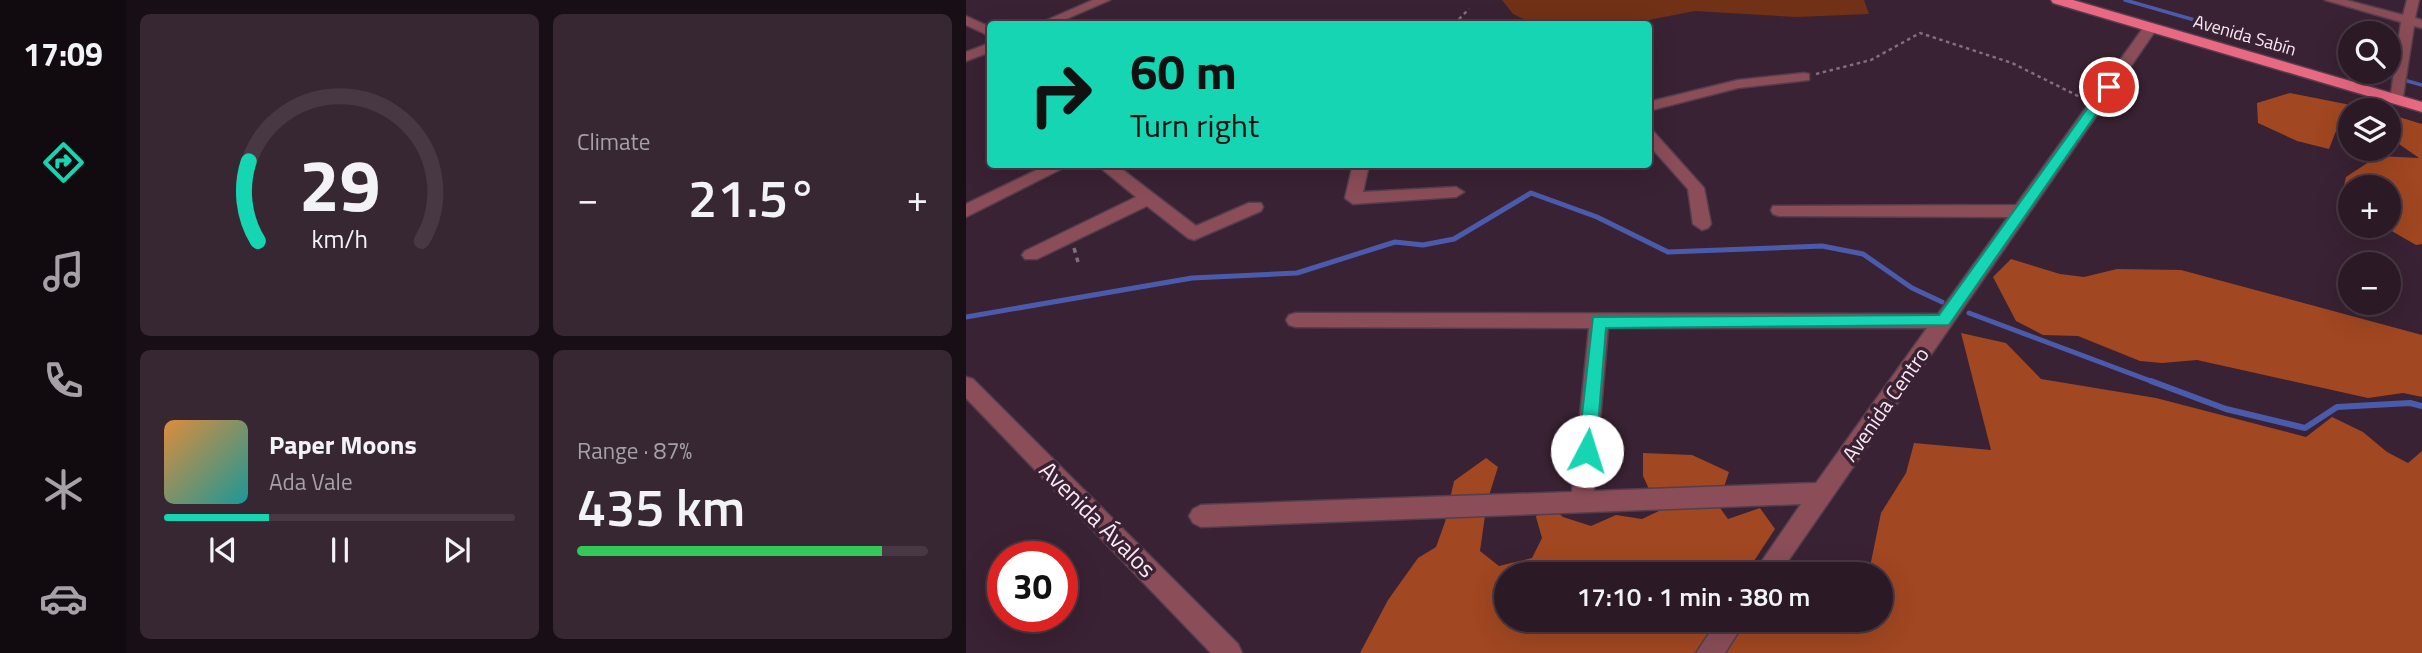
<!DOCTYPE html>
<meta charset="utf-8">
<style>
body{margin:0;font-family:"Titillium Web",sans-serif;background:#372732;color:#f1f3f6;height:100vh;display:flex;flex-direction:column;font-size:26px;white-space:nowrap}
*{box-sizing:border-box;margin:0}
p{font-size:23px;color:#a6a1a7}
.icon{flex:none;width:38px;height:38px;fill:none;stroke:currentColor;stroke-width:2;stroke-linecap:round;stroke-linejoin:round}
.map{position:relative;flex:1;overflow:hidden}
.drawer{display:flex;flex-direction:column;gap:14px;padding:14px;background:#180e15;width:840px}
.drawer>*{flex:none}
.top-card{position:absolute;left:21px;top:21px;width:665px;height:147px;border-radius:7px;box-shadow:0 7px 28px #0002,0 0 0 2px #473843;background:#15d5b3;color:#111;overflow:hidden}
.buttons{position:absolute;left:1372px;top:21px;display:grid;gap:14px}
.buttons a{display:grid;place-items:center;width:63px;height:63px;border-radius:50%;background:#2b1a26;box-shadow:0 7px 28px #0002,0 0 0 2px #473843;font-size:35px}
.speed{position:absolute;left:21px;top:541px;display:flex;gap:14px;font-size:35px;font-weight:700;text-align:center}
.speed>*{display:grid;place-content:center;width:91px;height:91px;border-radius:50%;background:#2b1a26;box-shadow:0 7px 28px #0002,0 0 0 2px #473843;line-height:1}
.speed .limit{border:10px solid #d22;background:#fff;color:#111}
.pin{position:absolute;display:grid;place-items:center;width:60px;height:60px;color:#fff;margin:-30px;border:4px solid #fff;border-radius:50%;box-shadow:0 2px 7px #0007}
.me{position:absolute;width:77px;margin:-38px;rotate:5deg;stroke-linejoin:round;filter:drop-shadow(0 0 5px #0008)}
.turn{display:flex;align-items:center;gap:24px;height:147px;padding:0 28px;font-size:32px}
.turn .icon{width:91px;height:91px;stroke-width:2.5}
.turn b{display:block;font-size:49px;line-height:60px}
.big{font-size:52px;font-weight:600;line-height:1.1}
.drawer .widget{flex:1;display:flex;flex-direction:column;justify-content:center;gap:10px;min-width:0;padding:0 24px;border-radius:10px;background:#372732}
.drawer .dial{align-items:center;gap:0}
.dial svg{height:182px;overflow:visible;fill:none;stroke:#473843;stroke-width:7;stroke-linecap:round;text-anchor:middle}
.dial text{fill:#f1f3f6;stroke:none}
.song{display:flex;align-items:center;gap:21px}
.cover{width:84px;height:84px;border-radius:10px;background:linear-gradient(135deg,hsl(30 70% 55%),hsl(180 70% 35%))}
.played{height:7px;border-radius:4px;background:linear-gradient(90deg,#15d5b3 30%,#473843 30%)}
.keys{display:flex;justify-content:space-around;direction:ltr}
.heat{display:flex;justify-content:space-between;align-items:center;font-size:38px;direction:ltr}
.charge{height:10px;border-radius:5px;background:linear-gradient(90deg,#34c759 87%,#473843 0)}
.drawer .tiles{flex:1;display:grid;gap:14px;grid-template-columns:repeat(2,1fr)}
.trip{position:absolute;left:528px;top:562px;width:399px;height:70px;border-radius:35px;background:#2b1a26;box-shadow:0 7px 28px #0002,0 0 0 2px #473843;font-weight:600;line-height:70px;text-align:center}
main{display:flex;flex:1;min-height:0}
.menu{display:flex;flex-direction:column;width:126px;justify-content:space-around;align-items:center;background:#110a0f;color:#a6a1a7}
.menu .icon{width:49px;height:49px}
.menu .on{color:#15d5b3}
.menu b{font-size:32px;color:#f1f3f6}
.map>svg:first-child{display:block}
</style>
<main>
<nav class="menu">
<b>17:09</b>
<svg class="icon on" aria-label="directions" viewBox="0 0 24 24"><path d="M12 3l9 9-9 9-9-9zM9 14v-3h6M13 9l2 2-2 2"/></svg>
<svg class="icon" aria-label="music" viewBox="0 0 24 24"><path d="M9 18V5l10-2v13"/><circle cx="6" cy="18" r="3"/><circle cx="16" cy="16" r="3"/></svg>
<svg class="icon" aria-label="phone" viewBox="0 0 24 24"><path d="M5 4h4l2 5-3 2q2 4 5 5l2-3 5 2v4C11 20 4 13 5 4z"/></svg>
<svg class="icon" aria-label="climate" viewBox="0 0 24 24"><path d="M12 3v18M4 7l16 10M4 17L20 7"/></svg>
<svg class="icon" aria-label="car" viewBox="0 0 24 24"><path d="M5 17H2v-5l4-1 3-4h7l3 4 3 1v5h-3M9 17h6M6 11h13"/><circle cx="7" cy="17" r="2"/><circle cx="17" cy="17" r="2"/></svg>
</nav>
<section class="drawer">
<div class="tiles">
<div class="widget dial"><svg viewBox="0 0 100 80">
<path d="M14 69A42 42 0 1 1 86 69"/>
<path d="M14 69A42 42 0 0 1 10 34" stroke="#15d5b3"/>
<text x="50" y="56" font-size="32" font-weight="700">29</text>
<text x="50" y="72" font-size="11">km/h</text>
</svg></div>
<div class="widget"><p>Climate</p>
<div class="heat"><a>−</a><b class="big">21.5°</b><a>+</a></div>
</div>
<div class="widget">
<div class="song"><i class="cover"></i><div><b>Paper Moons</b><p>Ada Vale</p></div></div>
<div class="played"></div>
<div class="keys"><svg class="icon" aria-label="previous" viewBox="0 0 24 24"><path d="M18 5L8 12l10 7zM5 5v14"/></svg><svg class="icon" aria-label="pause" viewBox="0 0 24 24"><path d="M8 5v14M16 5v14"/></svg><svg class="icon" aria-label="next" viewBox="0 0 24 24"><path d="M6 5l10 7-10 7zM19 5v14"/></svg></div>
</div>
<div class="widget"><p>Range · 87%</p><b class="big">435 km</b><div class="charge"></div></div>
</div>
</section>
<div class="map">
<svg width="1456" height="653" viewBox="0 0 1456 653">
<rect width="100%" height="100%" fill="#392233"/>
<!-- green -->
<path fill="#713116" d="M536,0h362l5,14 -72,3 -102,-6 -67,13h-94l-21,-10z"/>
<!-- forest -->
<g fill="#a14721">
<path d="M1324,93l86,17h-26v15l-14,6 -7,18 -32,-8 -39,-18 -1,-20z"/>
<path d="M1423,114l33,10v120l-6,1 -33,-19h6v-39h-39v15l-8,-8 4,-17 32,-21 41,2 -30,-21z"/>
<path d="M1045,259l49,15 24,3 33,-8 64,1 241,65v62l-19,-4 -35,5 -171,-38 -35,3 -22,-2 -62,-25 -35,-1 -27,-14 -23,-44z"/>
<path d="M995,333l45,10 35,36 115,19 150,39 26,-20 31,15 24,20 21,11 14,-12v202h-1062l28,-53 30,-42 18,-11 9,-25 9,-41 32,-23 12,9 -11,35 -7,49 19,15 33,-8 10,-20 -6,-21 7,-18 20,18 28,9 25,-11 26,4 17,-8 -16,-35v-23l49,2 37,17 -11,33 10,14 32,-11 15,21 -21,32 37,2 11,11h-295v46h374v-46h-29l19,-12 10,-49 25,-40 8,-30 77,7z"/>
</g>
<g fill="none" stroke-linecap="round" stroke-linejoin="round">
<!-- stream-far2 -->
<g stroke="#4b5bac" stroke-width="3.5">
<path d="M1159,0l80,23"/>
<path d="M1438,80l18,5"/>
</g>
<!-- stream-far1 -->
<g stroke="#4b5bac" stroke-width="5">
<path d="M1003,313l187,70"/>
<path d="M0,317l226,-39 105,-5 98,-31 28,3 31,-6 77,-46 66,24 71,35 154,-6 41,8 49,34 30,14"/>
</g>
<!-- stream -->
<path stroke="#4b5bac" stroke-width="6" d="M1185,381l75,28 79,19 32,-21 73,-4 12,3"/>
<!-- minor casing -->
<g stroke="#543e4e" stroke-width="3">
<g id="minor">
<path d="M127,0h17l-55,24h-17z"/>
<path d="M1359,0h21l57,15 4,-15h12l-4,18 7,2v8l-8,-2 -12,77h-10l-2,-3 11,-78z"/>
<path d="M0,16l24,11v9l-24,-11z"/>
<path d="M1185,23l7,4 -379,547h-26l48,-70 -600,23 -8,-4 -4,-7 4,-7 8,-4 371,-13 17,-164 -293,-1 -7,-2 -3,-5 3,-5 7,-2 642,1 70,-97 -229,-1 -6,-2 -2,-4 2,-4 243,-1 130,-181zM642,328h319l-111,155 -222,8z"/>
<path d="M24,43v9l-24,9v-9z"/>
<path d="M838,73l5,1v6l-71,8 -90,23v-9l90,-22z"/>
<path d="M682,129l5,2 51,57 7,36 -3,4 -6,2 -9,-6 -5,-35 -40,-45z"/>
<path d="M83,164h22l-105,53v-13z"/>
<path d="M130,164h19l81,62 53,-23h12l2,4 -2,4 -67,29 -6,-2 -41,-32 -110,53h-12l-3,-4 3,-4 111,-54z"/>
<path d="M387,164h16l-6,28 93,-5 8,5 -8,5 -103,7 -8,-6z"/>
<path d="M0,377l7,2 265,265 4,9h-31l-245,-255z"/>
<path d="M752,620h28l-21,33h-29z"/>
</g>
</g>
<!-- major casing -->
<g stroke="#543e4e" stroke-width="3">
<path id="major" d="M1085,0h22l349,102v10l-369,-109z"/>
</g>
<!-- path-far1 -->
<g stroke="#826e7c" stroke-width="2.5" stroke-dasharray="3.5 3.5" stroke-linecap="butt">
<path d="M488,24l15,-15"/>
<path d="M850,74l55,-14 49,-27 92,30 72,36"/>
</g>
<!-- path -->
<path stroke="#826e7c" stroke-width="3.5" stroke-dasharray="5 5" stroke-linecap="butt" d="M108,248l4,14"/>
<!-- minor -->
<use href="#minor" fill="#8b4d57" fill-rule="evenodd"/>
<!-- major -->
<use href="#major" fill="#e96882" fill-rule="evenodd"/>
</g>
<!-- route -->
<path fill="#15d5b3" stroke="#0e8a74" stroke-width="2" d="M1143,83l6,4 -166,238 -343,3 -10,123 -3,5 -6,3 -6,-3 -3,-5 15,-134 346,-2 166,-231z"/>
<g text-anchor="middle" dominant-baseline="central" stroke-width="7" stroke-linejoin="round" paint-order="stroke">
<!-- far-street labels -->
<g font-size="18" fill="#f9e9f4" stroke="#392233">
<text transform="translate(1279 35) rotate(16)">Avenida Sabín</text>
</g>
<!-- street labels -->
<g font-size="21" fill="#f9e9f4" stroke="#392233">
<text transform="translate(919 404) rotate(-55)">Avenida Centro</text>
</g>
<!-- near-street labels -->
<g font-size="24" fill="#f9e9f4" stroke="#392233">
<text transform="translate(132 519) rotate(45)">Avenida Ávalos</text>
</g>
</g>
</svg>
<div class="buttons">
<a><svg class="icon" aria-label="search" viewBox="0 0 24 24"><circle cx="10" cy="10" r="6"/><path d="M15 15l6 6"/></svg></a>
<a><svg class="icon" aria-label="layers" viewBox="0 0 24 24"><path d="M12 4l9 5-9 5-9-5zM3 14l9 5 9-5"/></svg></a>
<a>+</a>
<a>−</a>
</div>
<div class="speed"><div class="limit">30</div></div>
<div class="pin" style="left:1143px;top:87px;background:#d93025"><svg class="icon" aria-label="arrive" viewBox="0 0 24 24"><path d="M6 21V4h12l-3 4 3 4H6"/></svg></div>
<svg class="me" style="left:621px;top:451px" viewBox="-20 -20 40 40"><circle r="19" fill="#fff"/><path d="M0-13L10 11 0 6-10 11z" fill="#15d5b3"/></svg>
<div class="trip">17:10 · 1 min · 380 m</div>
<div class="top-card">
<div class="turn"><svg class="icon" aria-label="right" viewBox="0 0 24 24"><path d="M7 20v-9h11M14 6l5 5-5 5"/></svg><div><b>60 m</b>Turn right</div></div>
</div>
</div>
</main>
